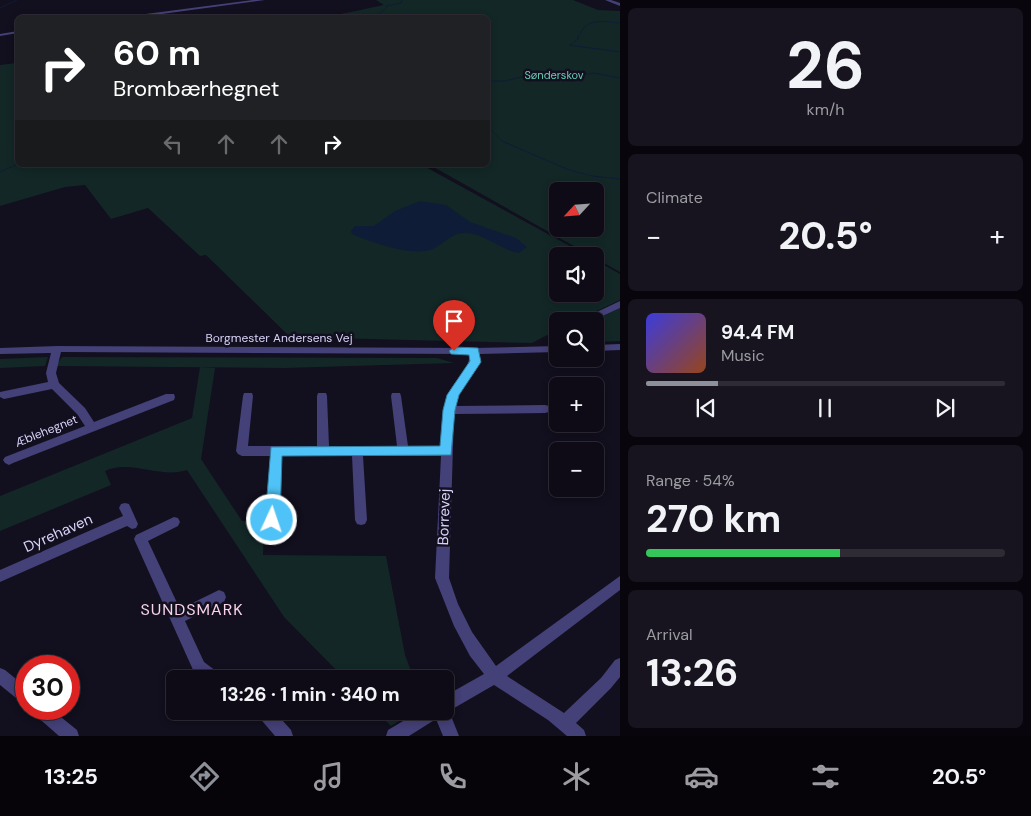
<!DOCTYPE html>
<meta charset="utf-8">
<style>
body{margin:0;font-family:"DM Sans",sans-serif;background:#17141f;color:#f1f3f6;height:100vh;display:flex;flex-direction:column;font-size:19px;white-space:nowrap}
*{box-sizing:border-box;margin:0}
p{font-size:16px;color:#9b9ba1}
.icon{flex:none;width:28px;height:28px;fill:none;stroke:currentColor;stroke-width:2;stroke-linecap:round;stroke-linejoin:round}
.map{position:relative;flex:1;overflow:hidden}
.panel{display:flex;flex-direction:column;gap:8px;padding:8px;background:#08060c;width:411px}
.panel>*{flex:none}
.hud{position:absolute;left:15px;top:15px;width:475px;height:152px;border-radius:8px;box-shadow:0 2px 8px #0003,0 0 0 1px #2e2b35;background:#202124;color:#fff;overflow:hidden}
.needle{width:32px;rotate:244deg}
.controls{position:absolute;left:549px;top:182px;display:grid;gap:10px}
.controls a{display:grid;place-items:center;width:55px;height:55px;border-radius:8px;background:#0e0b16;box-shadow:0 2px 8px #0003,0 0 0 1px #2e2b35;font-size:25px}
.speed{position:absolute;left:15px;top:655px;display:flex;gap:10px;font-size:25px;font-weight:700;text-align:center}
.speed>*{display:grid;place-content:center;width:65px;height:65px;border-radius:50%;background:#0e0b16;box-shadow:0 2px 8px #0003,0 0 0 1px #2e2b35;line-height:1}
.speed .limit{border:8px solid #d22;background:#fff;color:#111}
.pin{position:absolute;display:grid;place-items:center;width:42px;height:42px;color:#fff;margin:-51px -21px;border-radius:50% 50% 50% 0;rotate:-45deg;box-shadow:0 0 5px #0007}
.pin .icon{rotate:45deg}
.me{position:absolute;width:55px;margin:-28px;rotate:3deg;stroke-linejoin:round;filter:drop-shadow(0 0 4px #0008)}
.turn{display:flex;align-items:center;gap:18px;height:105px;padding:0 15px;font-size:22px}
.turn .icon{width:65px;height:65px;stroke-width:2.5}
.turn b{display:block;font-size:35px;line-height:42px}
.lanes{display:flex;align-items:center;height:48px;padding:0 15px;background:#0003;justify-content:center;gap:25px;direction:ltr}
.lanes .off{opacity:.35}
.big{font-size:38px;font-weight:700;line-height:1.1}
.panel .tile{flex:1;display:flex;flex-direction:column;justify-content:center;gap:8px;min-width:0;padding:0 18px;border-radius:8px;background:#17141f}
.panel .dial{align-items:center;gap:0}
.dial b{font-size:65px;line-height:1}
.song{display:flex;align-items:center;gap:15px}
.cover{width:60px;height:60px;border-radius:8px;background:linear-gradient(135deg,hsl(240 70% 55%),hsl(20 70% 35%))}
.played{height:5px;border-radius:2px;background:linear-gradient(90deg,#8c9099 20%,#2e2b35 20%)}
.keys{display:flex;justify-content:space-around;direction:ltr}
.heat{display:flex;justify-content:space-between;align-items:center;font-size:28px;direction:ltr}
.charge{height:8px;border-radius:4px;background:linear-gradient(90deg,#34c759 54%,#2e2b35 0)}
.trip{position:absolute;left:166px;top:670px;width:288px;height:50px;border-radius:8px;background:#0e0b16;box-shadow:0 2px 8px #0003,0 0 0 1px #2e2b35;font-weight:700;line-height:50px;text-align:center}
.tabs{display:flex;height:80px;justify-content:space-around;align-items:center;background:#060409;color:#9b9ba1}
.tabs .icon{width:35px;height:35px}
.tabs .selected{color:#8c9099}
.tabs b{font-size:22px;color:#f1f3f6}
main{display:flex;flex:1;min-height:0}
.map>svg:first-child{display:block}
</style>
<main>
<div class="map">
<svg width="620" height="736" viewBox="0 0 620 736">
<rect width="100%" height="100%" fill="#120f1e"/>
<!-- green -->
<g fill="#132727" fill-rule="evenodd">
<path d="M376,0h197l25,10 22,1v261l-190,-107h58v-147l-161,-1 57,-12zM558,191h37v38h-37z"/>
<path d="M17,63l1,102h404l166,91h-30v38h37v-34l25,14v26l-44,21h-18l-1,9 -25,13 -242,-6 -84,-82 -6,1 -52,-48 -37,11 -26,-34 -20,2 -65,19v-141z"/>
<path d="M620,308v33l-25,1v-21h-2z"/>
<path d="M48,357l-3,9 -45,2v-9z"/>
<path d="M62,357l375,1 17,5 -169,5 -229,-2z"/>
<path d="M200,367l15,1 -14,91 41,62 22,1 -1,33 123,1 19,99 9,24h-69l-61,-62 -97,-147c-26,9 -57,-11 -82,1l6,14 -111,46v-35l192,-78z"/>
<path d="M376,711h39l-24,15z"/>
</g>
<!-- water -->
<path fill="#0f1c37" d="M420,201l26,4 24,17 46,16 11,9 -8,6 -5,-1c-16,-5 -34,-20 -50,-19 -13,0 -23,14 -34,17 -20,6 -60,-8 -78,-16l-1,-3 4,-5h19l21,-15z"/>
<g fill="none" stroke-linecap="round" stroke-linejoin="round">
<!-- stream -->
<g stroke="#0f1c37" stroke-width="1">
<path d="M386,6l15,-3 1,-3"/>
<path d="M0,8l17,-8"/>
<path d="M375,18l12,-11"/>
<path d="M580,34c7,-17 25,-12 40,-11"/>
<path d="M578,36v3l-9,6 51,7"/>
<path d="M488,81h17l16,-4 33,3 40,-7 26,5"/>
<path d="M488,127l14,14 67,29 23,6 28,3"/>
<path d="M0,172l18,-8"/>
</g>
<!-- minor -->
<g fill="#444078" fill-rule="evenodd">
<path d="M253,0h12l-133,18h-17z"/>
<path d="M605,0h6l9,3v3z"/>
<path d="M18,31v2l-18,3v-2z"/>
<path d="M620,301v7l-28,13h-12l2,-2z"/>
<path d="M620,344v6l-25,1v-6z"/>
<path d="M57,346l417,2 84,-2v6l-79,2 1,8 -22,34 -3,10 90,-1 4,1 1,3 -1,3 -4,1 -91,1 -5,164 9,26 14,28 24,34 124,-90v14l-113,86 57,37 37,-35 14,-18 5,-2v19l-9,11 -35,35 8,7 2,6h-19l-19,-16 -54,-35 -45,26 10,25h-16l-7,-17 -27,17h-23l2,-6 32,-19h25v-15l39,-22 -14,-18 -16,-30 -19,-48 6,-122h-78l4,64 -2,4 -4,1 -4,-1 -2,-4 -3,-64h-71l-2,64 -2,4 -4,1 -4,-1 -2,-4 3,-64h-28l-4,-2 -2,-3 7,-55 1,-3h8l1,3 -5,50h69v-50l1,-3h8l1,3 2,50h68l-6,-50 1,-3h8l1,3 7,50h34c1,-16 -1,-35 6,-51 5,-14 23,-25 21,-41l-408,-2 -5,21 3,10 26,25 9,14 72,-28h8l1,3 -1,3 -161,63 -4,2 -4,-2 -2,-3 2,-3 80,-31 -8,-12 -25,-25 -48,10 -4,-2v-5l48,-10 -2,-9 5,-20 -51,1v-6z"/>
<path d="M125,503l4,1 9,20 -2,4 -4,1 -5,-3 -127,56v-12l123,-54 -4,-8 2,-4z"/>
<path d="M174,517l4,1 2,4 -2,4 -30,15 32,68 39,-19 5,2 2,5 -2,5 -39,19 19,41 16,12 2,5h-20l-8,-7 -60,-133 2,-4z"/>
<path d="M0,668l5,2 21,17v17l-5,-2 -21,-17z"/>
<path d="M31,709h20l26,21 2,6h-20l-25,-22z"/>
<path d="M255,711h19l17,19 2,6h-18l-17,-20z"/>
</g>
</g>
<!-- route -->
<path fill="#4fc3f7" stroke="#337fa1" d="M454,347l24,1 3,14 -22,33 -4,15 -4,45 -169,1 -2,64 -3,4 -5,2 -4,-2 -3,-4 6,-73 169,-1 3,-36 4,-15 23,-34 -1,-6 -18,-1 -2,-3z"/>
<g text-anchor="middle" dominant-baseline="central" stroke-width="5" stroke-linejoin="round" paint-order="stroke">
<!-- far-park labels -->
<g font-size="11" fill="#68cfb9" stroke="#120f1e">
<text x="554" y="75">Sønderskov</text>
</g>
<!-- street labels -->
<g font-size="12" fill="#d8d2f9" stroke="#120f1e">
<text x="279" y="338">Borgmester Andersens Vej</text>
<text transform="translate(46 431) rotate(-22)">Æblehegnet</text>
</g>
<!-- near-street labels -->
<g font-size="15" fill="#d8d2f9" stroke="#120f1e">
<text transform="translate(444 517) rotate(-88)">Borrevej</text>
<text transform="translate(58 533) rotate(-24)">Dyrehaven</text>
</g>
<!-- near-neighbourhood labels -->
<g font-size="16" letter-spacing="1" fill="#f9d4ea" stroke="#120f1e">
<text x="192" y="609">SUNDSMARK</text>
</g>
</g>
</svg>
<div class="controls">
<a><svg class="needle" viewBox="-14 -14 28 28"><path d="M0-13l5 13h-10z" fill="#e53935"/><path d="M0 13l5-13h-10z" fill="#9b9ba1"/></svg></a>
<a><svg class="icon" aria-label="sound" viewBox="0 0 24 24"><path d="M4 9h4l5-4v14l-5-4H4zM17 9q2 3 0 6"/></svg></a>
<a><svg class="icon" aria-label="search" viewBox="0 0 24 24"><circle cx="10" cy="10" r="6"/><path d="M15 15l6 6"/></svg></a>
<a>+</a>
<a>−</a>
</div>
<div class="speed"><div class="limit">30</div></div>
<div class="pin" style="left:454px;top:351px;background:#d93025"><svg class="icon" aria-label="arrive" viewBox="0 0 24 24"><path d="M6 21V4h12l-3 4 3 4H6"/></svg></div>
<svg class="me" style="left:272px;top:520px" viewBox="-20 -20 40 40"><circle r="17" fill="#4fc3f7" stroke="#fff" stroke-width="3"/><path d="M0-11L8 9 0 5-8 9z" fill="#fff"/></svg>
<div class="trip">13:26 · 1 min · 340 m</div>
<div class="hud">
<div class="turn"><svg class="icon" aria-label="right" viewBox="0 0 24 24"><path d="M7 20v-9h11M14 6l5 5-5 5"/></svg><div><b>60 m</b>Brombærhegnet</div></div>
<div class="lanes"><svg class="icon off" aria-label="left" viewBox="0 0 24 24"><path d="M17 20v-9H6M10 6l-5 5 5 5"/></svg><svg class="icon off" aria-label="ahead" viewBox="0 0 24 24"><path d="M12 20V5M6 11l6-6 6 6"/></svg><svg class="icon off" aria-label="ahead" viewBox="0 0 24 24"><path d="M12 20V5M6 11l6-6 6 6"/></svg><svg class="icon" aria-label="right" viewBox="0 0 24 24"><path d="M7 20v-9h11M14 6l5 5-5 5"/></svg></div>
</div>
</div>
<section class="panel">
<div class="tile dial"><b>26</b><p>km/h</p></div>
<div class="tile"><p>Climate</p>
<div class="heat"><a>−</a><b class="big">20.5°</b><a>+</a></div>
</div>
<div class="tile">
<div class="song"><i class="cover"></i><div><b>94.4 FM</b><p>Music</p></div></div>
<div class="played"></div>
<div class="keys"><svg class="icon" aria-label="previous" viewBox="0 0 24 24"><path d="M18 5L8 12l10 7zM5 5v14"/></svg><svg class="icon" aria-label="pause" viewBox="0 0 24 24"><path d="M8 5v14M16 5v14"/></svg><svg class="icon" aria-label="next" viewBox="0 0 24 24"><path d="M6 5l10 7-10 7zM19 5v14"/></svg></div>
</div>
<div class="tile"><p>Range · 54%</p><b class="big">270 km</b><div class="charge"></div></div>
<div class="tile"><p>Arrival</p><b class="big">13:26</b></div>
</section>
</main>
<nav class="tabs">
<b>13:25</b>
<svg class="icon selected" aria-label="directions" viewBox="0 0 24 24"><path d="M12 3l9 9-9 9-9-9zM9 14v-3h6M13 9l2 2-2 2"/></svg>
<svg class="icon" aria-label="music" viewBox="0 0 24 24"><path d="M9 18V5l10-2v13"/><circle cx="6" cy="18" r="3"/><circle cx="16" cy="16" r="3"/></svg>
<svg class="icon" aria-label="phone" viewBox="0 0 24 24"><path d="M5 4h4l2 5-3 2q2 4 5 5l2-3 5 2v4C11 20 4 13 5 4z"/></svg>
<svg class="icon" aria-label="climate" viewBox="0 0 24 24"><path d="M12 3v18M4 7l16 10M4 17L20 7"/></svg>
<svg class="icon" aria-label="car" viewBox="0 0 24 24"><path d="M5 17H2v-5l4-1 3-4h7l3 4 3 1v5h-3M9 17h6M6 11h13"/><circle cx="7" cy="17" r="2"/><circle cx="17" cy="17" r="2"/></svg>
<svg class="icon" aria-label="filters" viewBox="0 0 24 24"><path d="M4 7h16M4 17h16"/><circle cx="9" cy="7" r="2"/><circle cx="15" cy="17" r="2"/></svg>
<b>20.5°</b>
</nav>
